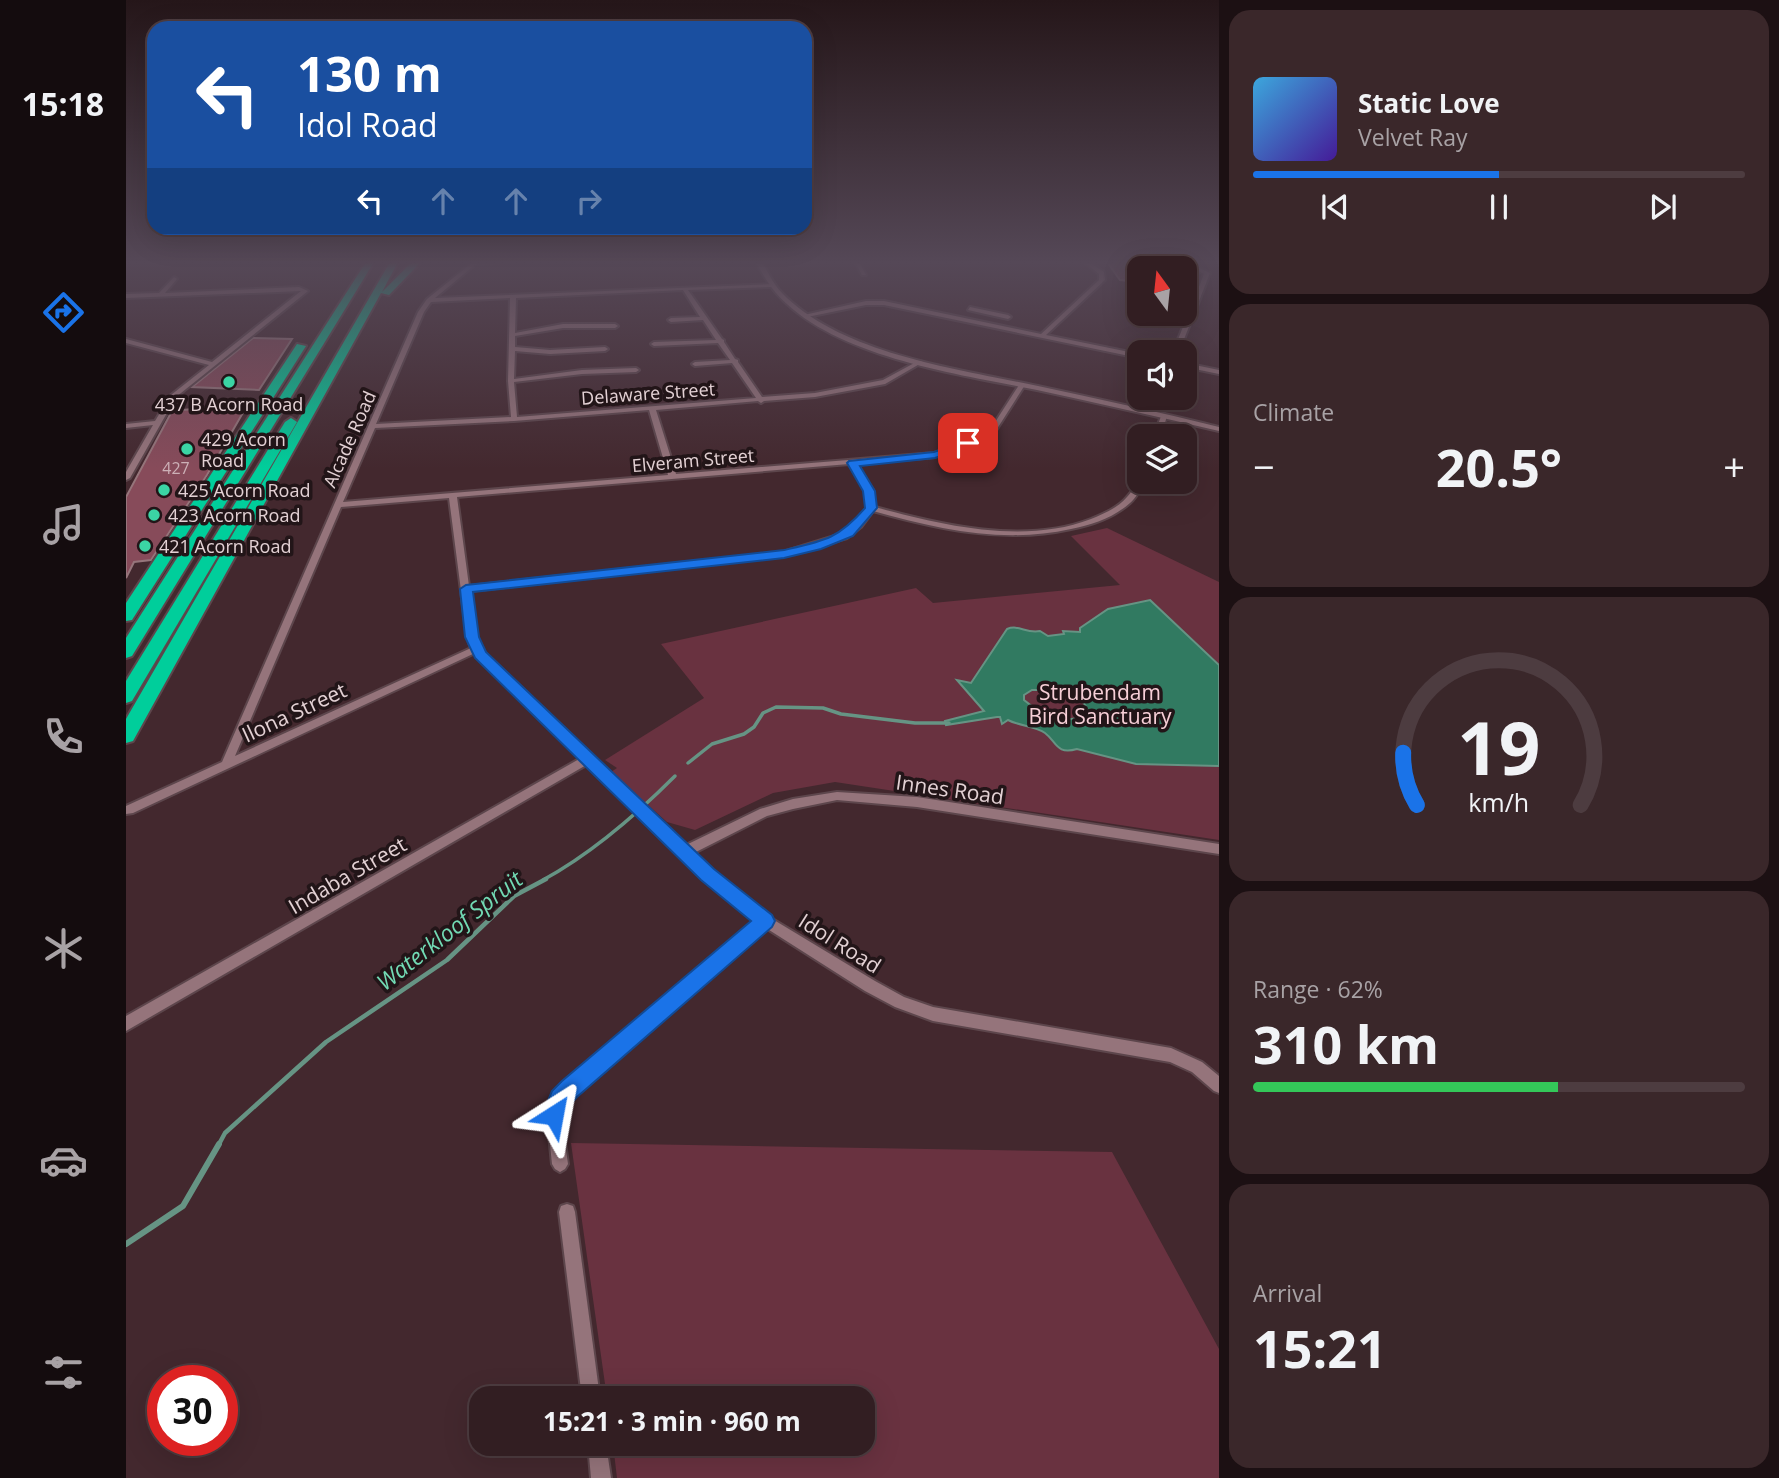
<!DOCTYPE html>
<meta charset="utf-8">
<style>
body{margin:0;font-family:"Open Sans",sans-serif;background:#3a272a;color:#f1f3f6;height:100vh;display:flex;flex-direction:column;font-size:26px;white-space:nowrap}
*{box-sizing:border-box;margin:0}
p{font-size:23px;color:#a8a2a5}
.icon{flex:none;width:38px;height:38px;fill:none;stroke:currentColor;stroke-width:2;stroke-linecap:round;stroke-linejoin:round}
.map{position:relative;flex:1;overflow:hidden}
.panel{display:flex;flex-direction:column;gap:10px;padding:10px;background:#1c1013;width:560px}
.panel>*{flex:none}
.guide{position:absolute;left:21px;top:21px;width:665px;height:214px;border-radius:21px;box-shadow:0 7px 28px #0002,0 0 0 2px #4d3c40;background:#1a4fa0;color:#fff;overflow:hidden}
.needle{width:46px;rotate:345deg}
.fabs{position:absolute;left:1001px;top:256px;display:grid;gap:14px}
.fabs a{display:grid;place-items:center;width:70px;height:70px;border-radius:14px;background:#321e22;box-shadow:0 7px 28px #0002,0 0 0 2px #4d3c40;font-size:35px}
.speed{position:absolute;left:21px;top:1365px;display:flex;gap:14px;font-size:35px;font-weight:700;text-align:center}
.speed>*{display:grid;place-content:center;width:91px;height:91px;border-radius:50%;background:#321e22;box-shadow:0 7px 28px #0002,0 0 0 2px #4d3c40;line-height:1}
.speed .limit{border:10px solid #d22;background:#fff;color:#111}
.pin{position:absolute;display:grid;place-items:center;width:60px;height:60px;color:#fff;margin:-30px;border-radius:14px;box-shadow:0 4px 10px #0006}
.me{position:absolute;width:77px;margin:-38px;rotate:34deg;stroke-linejoin:round;filter:drop-shadow(0 0 5px #0008)}
.turn{display:flex;align-items:center;gap:24px;height:147px;padding:0 35px;font-size:32px}
.turn .icon{width:91px;height:91px;stroke-width:2.5}
.turn b{display:block;font-size:49px;line-height:60px}
.lanes{display:flex;align-items:center;height:66px;padding:0 35px;background:#0003;justify-content:center;gap:35px;direction:ltr}
.lanes .off{opacity:.35}
.big{font-size:52px;font-weight:700;line-height:1.1}
.panel .card{flex:1;display:flex;flex-direction:column;justify-content:center;gap:10px;min-width:0;padding:0 24px;border-radius:21px;background:#3a272a}
.panel .dial{align-items:center;gap:0}
.dial svg{height:182px;overflow:visible;fill:none;stroke:#4d3c40;stroke-width:7;stroke-linecap:round;text-anchor:middle}
.dial text{fill:#f1f3f6;stroke:none}
.song{display:flex;align-items:center;gap:21px}
.cover{width:84px;height:84px;border-radius:10px;background:linear-gradient(135deg,hsl(200 70% 55%),hsl(260 70% 35%))}
.played{height:7px;border-radius:4px;background:linear-gradient(90deg,#1a73e8 50%,#4d3c40 50%)}
.keys{display:flex;justify-content:space-around;direction:ltr}
.heat{display:flex;justify-content:space-between;align-items:center;font-size:38px;direction:ltr}
.charge{height:10px;border-radius:5px;background:linear-gradient(90deg,#34c759 62%,#4d3c40 0)}
.trip{position:absolute;left:343px;top:1386px;width:406px;height:70px;border-radius:21px;background:#321e22;box-shadow:0 7px 28px #0002,0 0 0 2px #4d3c40;font-weight:700;line-height:70px;text-align:center}
main{display:flex;flex:1;min-height:0}
.tab-bar{display:flex;flex-direction:column;width:126px;justify-content:space-around;align-items:center;background:#140c0e;color:#a8a2a5}
.tab-bar .icon{width:49px;height:49px}
.tab-bar .active{color:#1a73e8}
.tab-bar b{font-size:32px;color:#f1f3f6}
.map>svg:first-child{display:block}
</style>
<main>
<nav class="tab-bar">
<b>15:18</b>
<svg class="icon active" aria-label="directions" viewBox="0 0 24 24"><path d="M12 3l9 9-9 9-9-9zM9 14v-3h6M13 9l2 2-2 2"/></svg>
<svg class="icon" aria-label="music" viewBox="0 0 24 24"><path d="M9 18V5l10-2v13"/><circle cx="6" cy="18" r="3"/><circle cx="16" cy="16" r="3"/></svg>
<svg class="icon" aria-label="phone" viewBox="0 0 24 24"><path d="M5 4h4l2 5-3 2q2 4 5 5l2-3 5 2v4C11 20 4 13 5 4z"/></svg>
<svg class="icon" aria-label="climate" viewBox="0 0 24 24"><path d="M12 3v18M4 7l16 10M4 17L20 7"/></svg>
<svg class="icon" aria-label="car" viewBox="0 0 24 24"><path d="M5 17H2v-5l4-1 3-4h7l3 4 3 1v5h-3M9 17h6M6 11h13"/><circle cx="7" cy="17" r="2"/><circle cx="17" cy="17" r="2"/></svg>
<svg class="icon" aria-label="filters" viewBox="0 0 24 24"><path d="M4 7h16M4 17h16"/><circle cx="9" cy="7" r="2"/><circle cx="15" cy="17" r="2"/></svg>
</nav>
<div class="map">
<svg width="1093" height="1478" viewBox="0 0 1093 1478">
<rect width="100%" height="100%" fill="#43282e"/>
<!-- green -->
<g fill="#693240">
<path d="M981,528l112,54v258l-384,-58 -62,11 -78,37 -28,-8 -56,-50 6,-4 -12,-8 99,-62 -43,-54 255,-56 17,15 187,-18 -49,-49z"/>
<path d="M445,1143l541,9 107,197v129h-602l-4,-34h250v-46h-256z"/>
</g>
<!-- water -->
<path fill="#317a61" stroke="#669484" stroke-width="2" fill-rule="evenodd" d="M1024,600l69,65v101l-83,-2 -59,-15c-21,6 -20,-7 -32,-16 -9,-7 -26,-7 -37,-13l-6,4 -2,-7h-3l-51,8 -1,-4 39,-10 -27,-31 14,3 36,-54c12,-5 19,5 33,2l8,5 16,-2 -1,-3 17,1v-4l28,-19zM906,690c23,0 51,-2 57,25 -22,10 -49,-1 -65,-15v-5z"/>
<g fill="none" stroke-linecap="round" stroke-linejoin="round">
<!-- stream-far2 -->
<g stroke="#669484" stroke-width="3.5">
<path d="M562,763l24,-19 32,-10 10,-7 9,-14 13,-6 47,1 18,6 74,9h34"/>
<path d="M417,880c46,-25 95,-67 132,-104"/>
</g>
<!-- stream-far1 -->
<path stroke="#669484" stroke-width="4.5" d="M92,1146l7,-13 101,-91 121,-82 67,-64 32,-17"/>
<!-- stream -->
<path stroke="#669484" stroke-width="6" d="M0,1244l57,-38 36,-62"/>
</g>
<!-- building -->
<g fill="#874b5a" stroke="#96757b" stroke-width="2">
<path d="M981,262h32v20l-19,-2z"/>
<path d="M127,338l39,1 -33,51 -67,-3z"/>
<path d="M122,404l-41,71 -56,85 -17,2 -8,16v-81l46,-86z"/>
</g>
<g fill="none" stroke-linecap="round" stroke-linejoin="round">
<!-- minor casing -->
<g stroke="#5d464c" stroke-width="4">
<g id="minor">
<path d="M347,262h39l-36,2 -41,34 339,-14 -2,3 -84,3 34,49 2,1v2l11,17 3,1v2l24,35 53,-4 68,-13 35,-19 5,1 -38,22 -70,13 -51,4 -3,2 -3,-2 -102,9 20,64 258,-21 56,-23 29,-45 3,-2 3,2 -30,47 -60,25 -79,7 17,26 2,17c66,18 149,38 216,12 12,-5 27,-11 36,-22 5,-5 8,-12 12,-17v1h7c-5,7 -10,17 -16,22 -17,15 -38,22 -59,26 -68,15 -133,0 -198,-18l-12,16 -14,11 -63,18 -314,35 7,46 3,11 206,197 74,-36 33,-10 44,-7 80,5 302,47v10l-302,-47 -80,-7 -44,9 -26,7 -73,37 36,34 39,30 106,64 29,16 29,10 238,41 31,14 17,14v17l-5,-2 -22,-19 -22,-10 -237,-41 -38,-14 -30,-16 -99,-63 -156,134 -44,42 -5,11 7,49 -3,5 -5,3 -5,-3 -3,-5 -5,-49 8,-21 45,-42 156,-131 -34,-26 -134,-131 -462,267v-15l455,-258 -106,-105 -342,160 -7,1v-8l96,-44 196,-450 9,-13zM557,290l17,27 -29,1 -3,2 3,2 32,-2 13,20 -62,2 -3,2 3,2 64,-3 12,17 -35,2 -3,2 3,2 37,-3 24,35 -239,19 -3,-35 68,-8 54,-2 3,-2 -3,-2 -54,2 -68,9 1,-28 35,3 55,-3 3,-2 -3,-2 -55,3 -35,-3v-11l48,-8h52l3,-2 -3,-2h-52l-48,9 1,-35zM384,298l-2,83 3,36 -135,7 48,-112 7,-10zM523,410l19,65 -325,27 32,-74 139,-7zM723,464l16,26 2,18 -12,15 -14,11 -58,18 -314,34 -12,-89zM323,498l18,139 4,11 -236,108 106,-249z"/>
<path d="M729,262h4l7,13h-4z"/>
<path d="M958,262h5l15,10 1,8 -59,55 93,19v4l-255,-53h-18l-59,12 -3,-2 62,-14h18l157,33 58,-54v-6z"/>
<path d="M1056,262h5l23,11 -31,79h-6l31,-78z"/>
<path d="M48,277l3,2 -12,14 134,-6 9,4 -132,106 -46,81 -4,2v-8l27,-47 -27,3v-4l29,-3 16,-26 38,-30 -83,-22v-4l86,23 89,-71 -175,7v-4l33,-1z"/>
<path d="M844,307l38,8 3,2 -3,2 -40,-9z"/>
<path d="M1059,363l34,7v4l-34,-7z"/>
<path d="M1038,414l3,2 -6,20h-7l7,-20z"/>
<path d="M441,1204l6,2 2,6 25,186h-18l-23,-186 2,-6z"/>
<path d="M462,1444h18l5,34h-20z"/>
</g>
</g>
<!-- tertiary casing -->
<g stroke="#5d464c" stroke-width="4">
<path id="tertiary" d="M630,262h6c6,10 11,22 20,31 59,61 176,76 256,93 60,13 121,26 181,41v4c-60,-14 -121,-28 -182,-41 -79,-16 -205,-33 -261,-97 -8,-9 -14,-20 -20,-31z"/>
</g>
<!-- motorway casing -->
<g stroke="#5d464c" stroke-width="4">
<g id="motorway">
<path d="M240,262h8l-242,394 -6,2v-20z"/>
<path d="M264,262h8l-16,30 30,-30h9l-32,33 -8,-2 -248,448 -7,2v-24z"/>
<path d="M171,344l9,2 -174,274 -6,1v-18z"/>
<path d="M165,418l6,4 -165,279 -6,2v-22l159,-259z"/>
</g>
</g>
<!-- minor -->
<use href="#minor" fill="#95747b" fill-rule="evenodd"/>
<!-- tertiary -->
<use href="#tertiary" fill="#95747b" fill-rule="evenodd"/>
<!-- motorway -->
<use href="#motorway" fill="#00ce9b" fill-rule="evenodd"/>
</g>
<!-- sky -->
<linearGradient id="sky" x2="0" y2="1"><stop stop-color="#251619"/><stop offset="0.56" stop-color="#554857"/><stop offset="1" stop-color="#554857" stop-opacity="0"/></linearGradient>
<rect width="1093" height="469" fill="url(#sky)"/>
<!-- route -->
<path fill="#1a73e8" stroke="#114b97" stroke-width="2" d="M842,440l5,3 -1,3 -37,12 -75,8 15,25 2,17 -24,28 -32,13 -37,9 -311,34 6,45 7,15 228,217 58,46 3,6 -3,6 -195,170 -9,10 -6,16 -8,3 -8,-3 -4,-8 10,-24 10,-10 189,-160 -50,-41 -226,-222 -10,-21 -5,-48 6,-4 318,-35c40,-9 54,-11 81,-42l-2,-17 -16,-28 2,-2 85,-9z"/>
<!-- markers -->
<g fill="#3bd4a4" stroke="#221518" stroke-width="2.5">
<circle cx="103" cy="382" r="7"/>
<circle cx="61" cy="449" r="7"/>
<circle cx="38" cy="490" r="7"/>
<circle cx="28" cy="515" r="7"/>
<circle cx="19" cy="546" r="7"/>
</g>
<g text-anchor="middle" dominant-baseline="central" stroke-width="7" stroke-linejoin="round" paint-order="stroke">
<!-- far-number labels -->
<g font-size="16" fill="#ccb0b6">
<text x="50" y="468">427</text>
</g>
<!-- far-street labels -->
<g font-size="18" fill="#e3d1d4" stroke="#221518">
<text transform="translate(522 393) rotate(-4)">Delaware Street</text>
<text transform="translate(223 439) rotate(-66)">Alcade Road</text>
<text transform="translate(567 460) rotate(-5)">Elveram Street</text>
</g>
<!-- far-poi labels -->
<g font-size="18" fill="#e3d1d4" stroke="#221518" text-anchor="start">
<text x="103" y="404" text-anchor="middle">437 B Acorn Road</text>
<text x="75" y="439">429 Acorn<tspan x="75" dy="21">Road</tspan></text>
<text x="52" y="490">425 Acorn Road</text>
<text x="42" y="515">423 Acorn Road</text>
<text x="33" y="546">421 Acorn Road</text>
</g>
<!-- park labels -->
<g font-size="21" fill="#f7cfd7" stroke="#221518">
<text x="974" y="692">Strubendam<tspan x="974" dy="24">Bird Sanctuary</tspan></text>
</g>
<!-- street labels -->
<g font-size="21" fill="#e3d1d4" stroke="#221518">
<text transform="translate(168 712) rotate(-25)">Ilona Street</text>
<text transform="translate(824 789) rotate(8)">Innes Road</text>
<text transform="translate(221 875) rotate(-30)">Indaba Street</text>
<text transform="translate(714 943) rotate(32)">Idol Road</text>
</g>
<!-- water labels -->
<g font-size="23" font-style="italic" fill="#72dab4" stroke="#221518">
<text transform="translate(323 930) rotate(-38)">Waterkloof Spruit</text>
</g>
</g>
</svg>
<div class="fabs">
<a><svg class="needle" viewBox="-14 -14 28 28"><path d="M0-13l5 13h-10z" fill="#e53935"/><path d="M0 13l5-13h-10z" fill="#a8a2a5"/></svg></a>
<a><svg class="icon" aria-label="sound" viewBox="0 0 24 24"><path d="M4 9h4l5-4v14l-5-4H4zM17 9q2 3 0 6"/></svg></a>
<a><svg class="icon" aria-label="layers" viewBox="0 0 24 24"><path d="M12 4l9 5-9 5-9-5zM3 14l9 5 9-5"/></svg></a>
</div>
<div class="speed"><div class="limit">30</div></div>
<div class="pin" style="left:842px;top:443px;background:#d93025"><svg class="icon" aria-label="arrive" viewBox="0 0 24 24"><path d="M6 21V4h12l-3 4 3 4H6"/></svg></div>
<svg class="me" style="left:428px;top:1115px" viewBox="-20 -20 40 40"><path d="M0-17L14 15 0 8-14 15z" fill="#1a73e8" stroke="#fff" stroke-width="4"/></svg>
<div class="trip">15:21 · 3 min · 960 m</div>
<div class="guide">
<div class="turn"><svg class="icon" aria-label="left" viewBox="0 0 24 24"><path d="M17 20v-9H6M10 6l-5 5 5 5"/></svg><div><b>130 m</b>Idol Road</div></div>
<div class="lanes"><svg class="icon" aria-label="left" viewBox="0 0 24 24"><path d="M17 20v-9H6M10 6l-5 5 5 5"/></svg><svg class="icon off" aria-label="ahead" viewBox="0 0 24 24"><path d="M12 20V5M6 11l6-6 6 6"/></svg><svg class="icon off" aria-label="ahead" viewBox="0 0 24 24"><path d="M12 20V5M6 11l6-6 6 6"/></svg><svg class="icon off" aria-label="right" viewBox="0 0 24 24"><path d="M7 20v-9h11M14 6l5 5-5 5"/></svg></div>
</div>
</div>
<section class="panel">
<div class="card">
<div class="song"><i class="cover"></i><div><b>Static Love</b><p>Velvet Ray</p></div></div>
<div class="played"></div>
<div class="keys"><svg class="icon" aria-label="previous" viewBox="0 0 24 24"><path d="M18 5L8 12l10 7zM5 5v14"/></svg><svg class="icon" aria-label="pause" viewBox="0 0 24 24"><path d="M8 5v14M16 5v14"/></svg><svg class="icon" aria-label="next" viewBox="0 0 24 24"><path d="M6 5l10 7-10 7zM19 5v14"/></svg></div>
</div>
<div class="card"><p>Climate</p>
<div class="heat"><a>−</a><b class="big">20.5°</b><a>+</a></div>
</div>
<div class="card dial"><svg viewBox="0 0 100 80">
<path d="M14 69A42 42 0 1 1 86 69"/>
<path d="M14 69A42 42 0 0 1 8 46" stroke="#1a73e8"/>
<text x="50" y="56" font-size="32" font-weight="700">19</text>
<text x="50" y="72" font-size="11">km/h</text>
</svg></div>
<div class="card"><p>Range · 62%</p><b class="big">310 km</b><div class="charge"></div></div>
<div class="card"><p>Arrival</p><b class="big">15:21</b></div>
</section>
</main>
